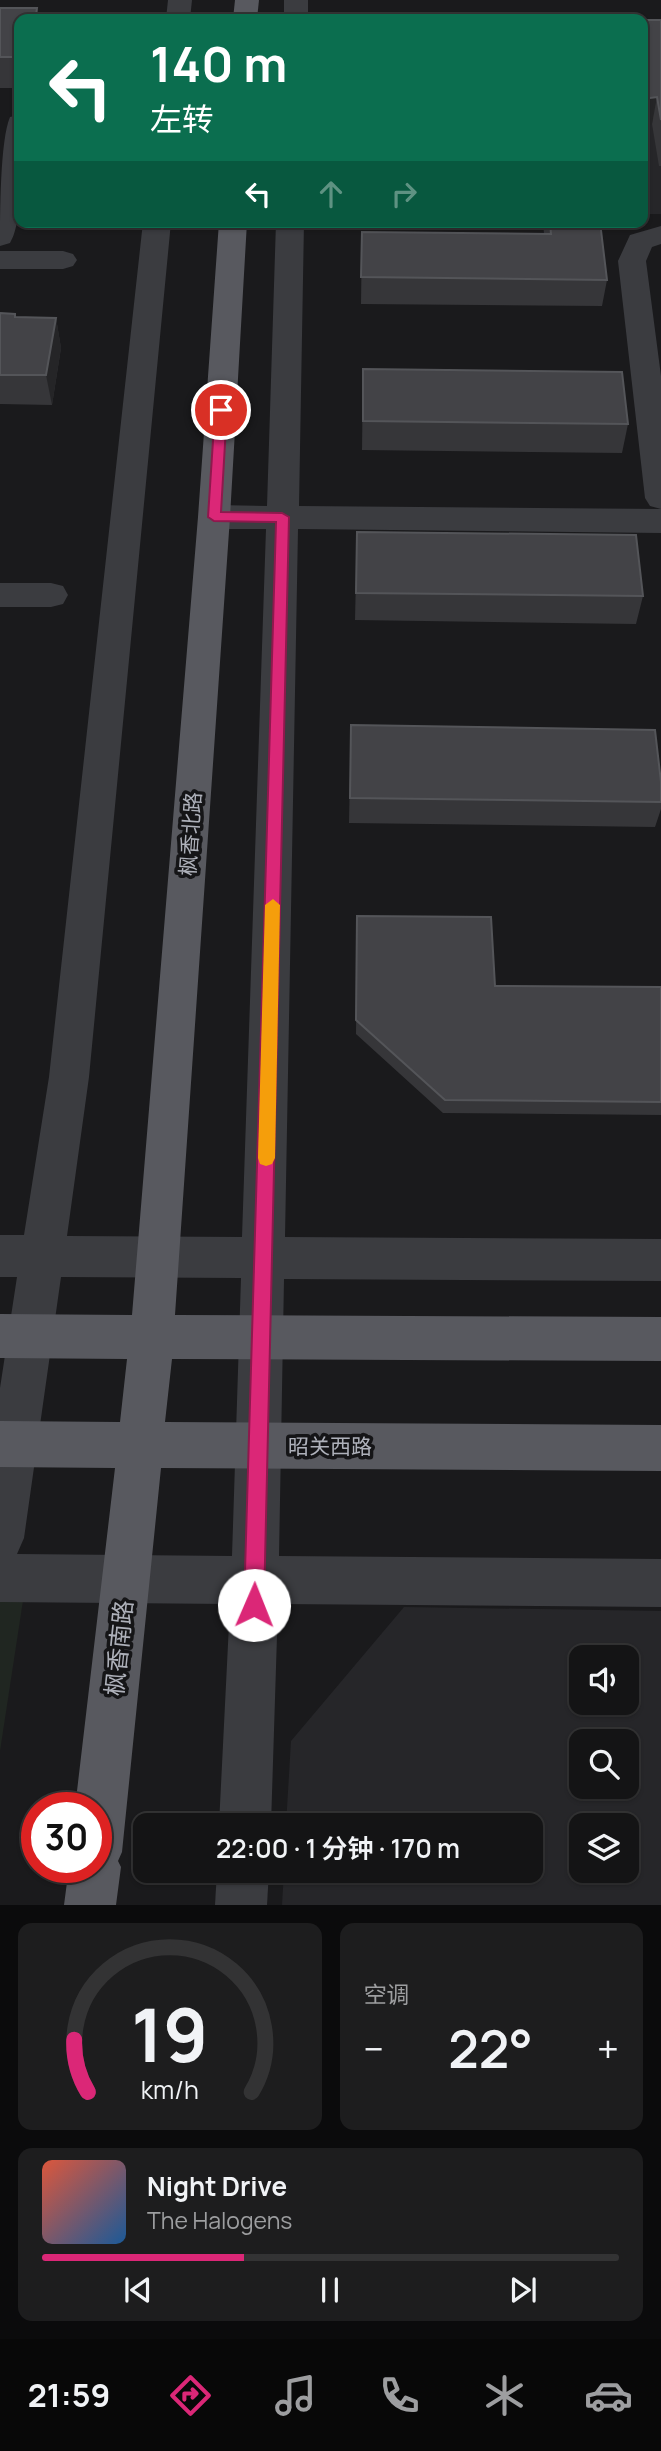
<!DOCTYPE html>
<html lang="zh">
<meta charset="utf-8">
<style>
body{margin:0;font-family:Manrope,"Noto Sans SC",sans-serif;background:#1d1d1e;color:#f1f3f6;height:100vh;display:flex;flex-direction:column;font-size:26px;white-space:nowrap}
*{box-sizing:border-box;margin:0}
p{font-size:23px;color:#9d9ea0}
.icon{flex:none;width:38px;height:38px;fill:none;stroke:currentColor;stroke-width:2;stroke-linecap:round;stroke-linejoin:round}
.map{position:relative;height:1905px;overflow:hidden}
.panel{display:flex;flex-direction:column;gap:18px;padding:18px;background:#0b0b0c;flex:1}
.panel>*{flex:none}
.guide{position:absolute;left:14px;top:14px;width:634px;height:214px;border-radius:14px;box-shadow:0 2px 5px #0004,0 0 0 2px #333334;background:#0b6e4f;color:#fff;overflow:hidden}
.fabs{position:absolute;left:569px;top:1645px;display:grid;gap:14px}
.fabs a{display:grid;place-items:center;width:70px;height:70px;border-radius:14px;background:#141415;box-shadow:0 2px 5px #0004,0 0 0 2px #333334;font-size:35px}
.speed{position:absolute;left:21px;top:1792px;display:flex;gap:14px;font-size:35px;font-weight:700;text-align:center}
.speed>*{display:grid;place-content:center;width:91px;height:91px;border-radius:50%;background:#141415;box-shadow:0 2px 5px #0004,0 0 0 2px #333334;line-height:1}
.speed .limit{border:10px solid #d22;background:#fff;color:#111}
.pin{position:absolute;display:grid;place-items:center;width:60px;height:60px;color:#fff;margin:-30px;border:4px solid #fff;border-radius:50%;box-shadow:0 2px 7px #0007}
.me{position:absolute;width:77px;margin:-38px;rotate:1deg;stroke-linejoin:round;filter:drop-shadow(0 0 5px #0008)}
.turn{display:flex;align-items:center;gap:24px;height:147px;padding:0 21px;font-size:32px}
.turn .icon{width:91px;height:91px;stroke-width:2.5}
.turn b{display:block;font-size:49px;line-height:60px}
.lanes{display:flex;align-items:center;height:66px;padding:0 21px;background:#0003;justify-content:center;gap:35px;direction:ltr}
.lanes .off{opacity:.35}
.big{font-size:52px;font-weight:600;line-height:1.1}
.panel .card{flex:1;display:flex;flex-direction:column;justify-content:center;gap:10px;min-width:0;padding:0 24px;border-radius:14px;background:#1d1d1e}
.panel .dial{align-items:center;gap:0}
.dial svg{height:182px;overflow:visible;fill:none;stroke:#333334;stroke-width:7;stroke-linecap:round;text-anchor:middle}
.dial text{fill:#f1f3f6;stroke:none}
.song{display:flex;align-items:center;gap:21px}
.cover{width:84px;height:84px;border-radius:10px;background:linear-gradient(135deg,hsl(10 70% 55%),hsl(210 70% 35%))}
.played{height:7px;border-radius:4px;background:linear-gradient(90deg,#db2777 35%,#333334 35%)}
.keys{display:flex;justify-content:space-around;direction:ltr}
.heat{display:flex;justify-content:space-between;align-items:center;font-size:38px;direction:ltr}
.panel .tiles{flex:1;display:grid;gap:18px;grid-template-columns:1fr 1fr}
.card:last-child{grid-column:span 2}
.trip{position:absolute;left:133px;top:1813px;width:410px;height:70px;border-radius:14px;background:#141415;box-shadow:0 2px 5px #0004,0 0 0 2px #333334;font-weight:600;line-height:70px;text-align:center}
.dock{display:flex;height:112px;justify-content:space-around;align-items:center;background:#080808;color:#9d9ea0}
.dock .icon{width:49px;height:49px}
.dock .selected{color:#db2777}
.dock b{font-size:32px;color:#f1f3f6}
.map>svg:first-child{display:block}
</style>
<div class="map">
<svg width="661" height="1905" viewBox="0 0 661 1905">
<rect width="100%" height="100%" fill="#1a1a1c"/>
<!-- built -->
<g fill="#262629" fill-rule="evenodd">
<rect x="642" y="118" width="19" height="96"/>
<path d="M404,1607l257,4v294h-379l2,-34h246v-46h-244l5,-84zM581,1657h45v46h-45zM581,1741h45v46h-45zM581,1825h45v46h-45z"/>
</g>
<!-- green -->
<path fill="#202621" d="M0,1594h24l-24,157z"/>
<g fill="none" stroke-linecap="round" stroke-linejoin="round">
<!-- minor -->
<g fill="#3b3c40" fill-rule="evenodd">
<path d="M168,0h24l-2,19h-24z"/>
<rect x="284" y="0" width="24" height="19"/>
<path d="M19,115c1,28 6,106 -9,128l-10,3c0,-30 0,-106 10,-129z"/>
<path d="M143,222h28l-82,855 -22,159 175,1 24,-708h-52l-11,-4 -5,-8 5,-8 11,-4 53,1 9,-284h28l-5,284 362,3v24l-363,-4 -13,708 376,2v42l-377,-2 -5,277 382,3v48l-383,-3 -7,221h-52l11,-221 -230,-2v-214l17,-111h-17v-42h24l25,-158zM61,1277l180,1 -9,278 -215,-2 7,-16z"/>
<path d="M661,226v18l-9,3 -6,14 15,115v133l-11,-3 -5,-8 -27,-237 12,-26z"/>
<path d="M0,251h63l10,3 4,6 -4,6 -10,3h-63z"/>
<path d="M0,583h51l12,3 5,9 -5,9 -12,3h-51z"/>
<path d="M217,1871h52l-2,34h-52z"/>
</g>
<!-- major -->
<g fill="#58595f" fill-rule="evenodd">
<path d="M235,0h24l-2,19h-24z"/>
<path d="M219,222h28l-17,295 -55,798 486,2v44l-489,-2 -7,63 496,3v46l-500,-3 -39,384 -4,9 3,6 -5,38h-52l5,-38h27v-59h-21l40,-340 -115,-1v-46l120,1 7,-63 -127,-1v-44l132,1 66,-798z"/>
</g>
</g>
<!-- wall -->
<g fill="#363639">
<path d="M0,8h37l1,7 -19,4v69h-19z"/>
<path d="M661,20v146h-2l-7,-42z"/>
<path d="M543,222h57l7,58 -5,26 -241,-2 1,-72 182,2z"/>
<path d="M0,313l15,1 1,3 40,1 5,30 -9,57 -52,-1z"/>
<path d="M363,369l265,55 -6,29 -260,-3z"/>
<path d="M357,532l286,64 -7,28 -281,-4z"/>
<path d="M351,725l310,57v27l-6,18 -306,-4z"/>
<path d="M357,916l138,70 166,1v128l-218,-2 -87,-79z"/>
</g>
<!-- shaded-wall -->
<g fill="#252527">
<path d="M657,97l-5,27 -10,2v-27z"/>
<path d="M56,318l5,30 -9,57 -6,-30z"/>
</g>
<!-- building -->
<g fill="#434347" stroke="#545559" stroke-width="2">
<path d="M0,8h37l-1,7 32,1 -1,3h-48v38h-19z"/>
<path d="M642,20h19v100l-4,-23 -15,2z"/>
<path d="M550,222h50l7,58 -246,-3 1,-45 189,2z"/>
<path d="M0,313l15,1v3l41,1 -10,57h-46z"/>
<path d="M363,369l259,3 6,52 -265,-3z"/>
<path d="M357,532l279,3 7,61 -287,-3z"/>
<path d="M351,725l304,5 6,52v20l-311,-4z"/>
<path d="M357,916l134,1 4,69 166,1v115l-216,-2 -89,-80z"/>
</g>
<!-- route -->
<path fill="#db2777" stroke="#8e194d" stroke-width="2" d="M221,405l6,5 -6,102 61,1 7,4 -25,1088 -3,7 -7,3 -7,-3 -3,-7 32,-1083 -62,-1 -6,-4 7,-107z"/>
<!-- slow -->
<path fill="#f59e0b" d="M273,899l7,6 -5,253 -3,6 -6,2 -6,-2 -2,-6 7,-253z"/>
<g text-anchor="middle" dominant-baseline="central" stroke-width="7" stroke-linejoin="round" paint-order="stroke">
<!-- street labels -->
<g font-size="21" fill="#aeb1ba" stroke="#151517">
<text transform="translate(190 834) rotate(-86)">枫香北路</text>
<text x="330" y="1446">昭关西路</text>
</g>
<!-- near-street labels -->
<g font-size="24" fill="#aeb1ba" stroke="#151517">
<text transform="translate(118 1648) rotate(-84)">枫香南路</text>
</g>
</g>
</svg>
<div class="fabs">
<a><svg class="icon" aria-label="sound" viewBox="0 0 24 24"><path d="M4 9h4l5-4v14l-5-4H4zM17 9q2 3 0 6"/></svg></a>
<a><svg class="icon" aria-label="search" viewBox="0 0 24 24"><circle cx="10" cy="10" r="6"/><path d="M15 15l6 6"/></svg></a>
<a><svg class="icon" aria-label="layers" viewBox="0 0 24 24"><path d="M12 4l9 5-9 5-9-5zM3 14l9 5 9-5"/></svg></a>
</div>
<div class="speed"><div class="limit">30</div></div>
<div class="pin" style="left:221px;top:410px;background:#d93025"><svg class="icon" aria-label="arrive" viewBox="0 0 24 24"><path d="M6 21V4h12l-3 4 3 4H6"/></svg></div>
<svg class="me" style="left:254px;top:1605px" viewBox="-20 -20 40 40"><circle r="19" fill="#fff"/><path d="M0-13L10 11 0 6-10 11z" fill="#db2777"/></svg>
<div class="trip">22:00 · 1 分钟 · 170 m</div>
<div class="guide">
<div class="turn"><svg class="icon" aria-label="left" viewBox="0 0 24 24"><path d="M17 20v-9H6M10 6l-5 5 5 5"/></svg><div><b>140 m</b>左转</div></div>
<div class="lanes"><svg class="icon" aria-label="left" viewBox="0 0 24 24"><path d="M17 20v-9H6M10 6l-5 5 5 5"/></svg><svg class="icon off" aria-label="ahead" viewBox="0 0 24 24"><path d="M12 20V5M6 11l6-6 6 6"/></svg><svg class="icon off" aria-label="right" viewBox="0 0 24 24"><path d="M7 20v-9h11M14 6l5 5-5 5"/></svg></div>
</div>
</div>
<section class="panel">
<div class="tiles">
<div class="card dial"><svg viewBox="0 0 100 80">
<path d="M14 69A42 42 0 1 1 86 69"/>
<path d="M14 69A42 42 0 0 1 8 46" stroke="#db2777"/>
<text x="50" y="56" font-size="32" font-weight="700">19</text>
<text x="50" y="72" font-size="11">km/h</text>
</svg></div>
<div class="card"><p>空调</p>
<div class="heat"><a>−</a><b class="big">22°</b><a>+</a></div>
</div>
<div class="card">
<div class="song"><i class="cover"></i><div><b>Night Drive</b><p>The Halogens</p></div></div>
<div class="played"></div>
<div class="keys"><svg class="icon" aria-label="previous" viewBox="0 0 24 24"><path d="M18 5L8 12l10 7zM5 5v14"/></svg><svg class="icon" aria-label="pause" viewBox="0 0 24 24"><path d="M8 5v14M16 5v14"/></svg><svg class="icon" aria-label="next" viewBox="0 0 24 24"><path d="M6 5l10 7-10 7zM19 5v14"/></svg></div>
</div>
</div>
</section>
<nav class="dock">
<b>21:59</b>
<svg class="icon selected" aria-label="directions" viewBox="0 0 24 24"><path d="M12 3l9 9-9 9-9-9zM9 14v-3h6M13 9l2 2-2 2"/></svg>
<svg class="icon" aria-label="music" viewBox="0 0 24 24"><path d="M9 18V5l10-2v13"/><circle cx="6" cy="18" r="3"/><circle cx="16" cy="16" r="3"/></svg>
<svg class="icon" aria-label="phone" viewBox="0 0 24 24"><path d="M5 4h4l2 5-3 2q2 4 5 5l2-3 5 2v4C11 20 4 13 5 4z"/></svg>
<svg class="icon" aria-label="climate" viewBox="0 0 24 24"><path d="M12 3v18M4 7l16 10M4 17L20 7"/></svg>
<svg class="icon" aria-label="car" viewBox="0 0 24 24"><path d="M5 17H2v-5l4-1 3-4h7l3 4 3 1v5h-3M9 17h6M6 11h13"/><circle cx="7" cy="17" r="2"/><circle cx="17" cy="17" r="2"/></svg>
</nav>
